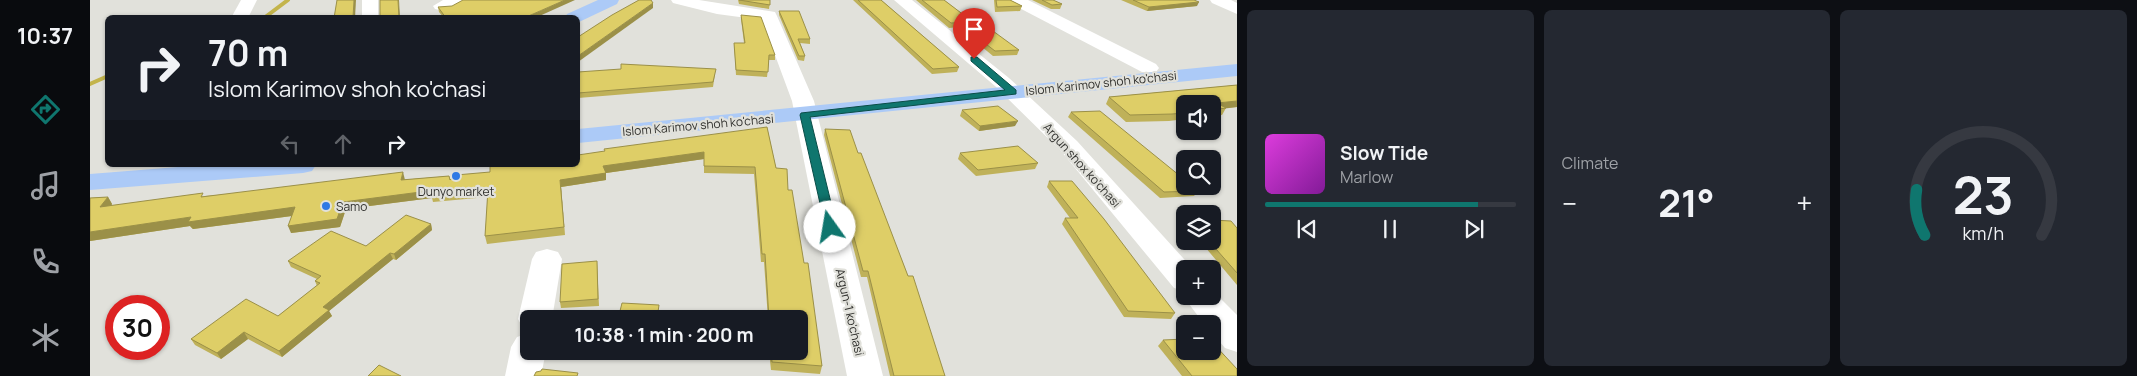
<!DOCTYPE html>
<meta charset="utf-8">
<style>
body{margin:0;font-family:Manrope,sans-serif;background:#242831;color:#f1f3f6;height:100vh;display:flex;flex-direction:column;font-size:19px;white-space:nowrap}
*{box-sizing:border-box;margin:0}
p{font-size:16px;color:#9ea1a6}
.icon{flex:none;width:28px;height:28px;fill:none;stroke:currentColor;stroke-width:2;stroke-linecap:round;stroke-linejoin:round}
.map{position:relative;flex:1;overflow:hidden}
.side{display:flex;flex-direction:column;gap:10px;padding:10px;background:#0d0f14;width:900px}
.side>*{flex:none}
.guide{position:absolute;left:15px;top:15px;width:475px;height:152px;border-radius:8px;box-shadow:0 1px 4px #0004;background:#171b24;color:#f1f3f6;overflow:hidden}
.tools{position:absolute;left:1086px;top:95px;display:grid;gap:10px}
.tools a{display:grid;place-items:center;width:45px;height:45px;border-radius:8px;background:#171b24;box-shadow:0 1px 4px #0004;font-size:25px}
.speed{position:absolute;left:15px;top:295px;display:flex;gap:10px;font-size:25px;font-weight:700;text-align:center}
.speed>*{display:grid;place-content:center;width:65px;height:65px;border-radius:50%;background:#171b24;box-shadow:0 1px 4px #0004;line-height:1}
.speed .limit{border:8px solid #d22;background:#fff;color:#111}
.pin{position:absolute;display:grid;place-items:center;width:42px;height:42px;color:#fff;margin:-51px -21px;border-radius:50% 50% 50% 0;rotate:-45deg;box-shadow:0 0 5px #0007}
.pin .icon{rotate:45deg}
.me{position:absolute;width:55px;margin:-28px;rotate:347deg;stroke-linejoin:round;filter:drop-shadow(0 0 4px #0008)}
.turn{display:flex;align-items:center;gap:18px;height:105px;padding:0 20px;font-size:22px}
.turn .icon{width:65px;height:65px;stroke-width:2.5}
.turn b{display:block;font-size:35px;line-height:42px}
.lanes{display:flex;align-items:center;height:48px;padding:0 20px;background:#0003;justify-content:center;gap:25px;direction:ltr}
.lanes .off{opacity:.35}
.big{font-size:38px;font-weight:700;line-height:1.1}
.side .tile{flex:1;display:flex;flex-direction:column;justify-content:center;gap:8px;min-width:0;padding:0 18px;border-radius:8px;background:#242831}
.side .dial{align-items:center;gap:0}
.dial svg{height:130px;overflow:visible;fill:none;stroke:#363941;stroke-width:7;stroke-linecap:round;text-anchor:middle}
.dial text{fill:#f1f3f6;stroke:none}
.song{display:flex;align-items:center;gap:15px}
.cover{width:60px;height:60px;border-radius:8px;background:linear-gradient(135deg,hsl(300 70% 55%),hsl(290 70% 35%))}
.played{height:5px;border-radius:2px;background:linear-gradient(90deg,#0f766e 85%,#363941 85%)}
.keys{display:flex;justify-content:space-around;direction:ltr}
.heat{display:flex;justify-content:space-between;align-items:center;font-size:28px;direction:ltr}
.side .tiles{flex:1;display:grid;gap:10px;grid-template-columns:repeat(3,1fr)}
.trip{position:absolute;left:430px;top:310px;width:288px;height:50px;border-radius:8px;background:#171b24;box-shadow:0 1px 4px #0004;font-weight:700;line-height:50px;text-align:center}
main{display:flex;flex:1;min-height:0}
.menu{display:flex;flex-direction:column;width:90px;justify-content:space-around;align-items:center;background:#090b0e;color:#9ea1a6}
.menu .icon{width:35px;height:35px}
.menu .on{color:#0f766e}
.menu b{font-size:22px;color:#f1f3f6}
.map>svg:first-child{display:block}
</style>
<main>
<nav class="menu">
<b>10:37</b>
<svg class="icon on" aria-label="directions" viewBox="0 0 24 24"><path d="M12 3l9 9-9 9-9-9zM9 14v-3h6M13 9l2 2-2 2"/></svg>
<svg class="icon" aria-label="music" viewBox="0 0 24 24"><path d="M9 18V5l10-2v13"/><circle cx="6" cy="18" r="3"/><circle cx="16" cy="16" r="3"/></svg>
<svg class="icon" aria-label="phone" viewBox="0 0 24 24"><path d="M5 4h4l2 5-3 2q2 4 5 5l2-3 5 2v4C11 20 4 13 5 4z"/></svg>
<svg class="icon" aria-label="climate" viewBox="0 0 24 24"><path d="M12 3v18M4 7l16 10M4 17L20 7"/></svg>
</nav>
<div class="map">
<svg width="1147" height="376" viewBox="0 0 1147 376">
<rect width="100%" height="100%" fill="#e1e1db"/>
<g fill="none" stroke-linecap="round" stroke-linejoin="round">
<!-- stream -->
<g stroke="#c3b44b" stroke-width="4">
<path d="M174,18l24,-18"/>
<path d="M0,84l18,-8"/>
</g>
<!-- minor -->
<g fill="#fff" fill-rule="evenodd">
<path d="M151,0h16l-9,18h-17z"/>
<rect x="272" y="0" width="16" height="18"/>
<path d="M353,0h23c-6,7 -21,12 -31,9l-2,-3z"/>
<path d="M581,0h28l70,11 6,1 2,4 37,85 69,275h-36l-55,-275 -30,-81 -45,-6 -44,-11z"/>
<path d="M804,0h18l97,78 68,63 116,128h-8v22l-11,-3 -113,-137 -66,-65z"/>
<path d="M918,0h20l128,64 3,4 -3,4h-14l-132,-69z"/>
<path d="M1120,0h21l6,3v11l-25,-11z"/>
<path d="M457,249l11,3 4,7 -10,60h-23v11l-6,-2 -5,-9 14,-60 4,-7z"/>
<path d="M1122,290l25,25v37l-12,-4 -13,-15v-9h-8l-21,-28 2,-4v4h27z"/>
<path d="M439,333v18h17l-5,25h-36l6,-29 6,-10z"/>
</g>
<!-- major -->
<g fill="#accaf7" fill-rule="evenodd">
<path d="M508,0h21l-2,4 -38,18 -1,-4h-13l2,-4z"/>
<path d="M1147,64v12l-659,67v-14z"/>
<path d="M113,165h113l-4,6 -9,2 -213,17v-16z"/>
</g>
</g>
<!-- wall -->
<g fill="#bfb159">
<path d="M648,0h32l-1,9 -30,-5z"/>
<path d="M763,0h28l78,67 -2,5 -25,2z"/>
<path d="M826,0h28l29,22 -1,1 47,27 -2,5 -24,1 -34,-28v-1l-10,1z"/>
<path d="M904,0h16l12,6 -2,5 -25,1z"/>
<path d="M942,0h21l9,4 -2,5h-9z"/>
<path d="M1031,0h73l3,6 -50,5z"/>
<path d="M348,7l97,11h-91l-5,-6z"/>
<path d="M689,11l31,28v5l-10,-1 5,13 -1,5 -6,-1 -19,-45z"/>
<path d="M651,15l34,40v5h-6l-2,17 -31,-2 -2,-32h10l-3,-24z"/>
<path d="M488,72l137,2 -2,13 -135,11z"/>
<path d="M1147,85v22l-11,1 -4,7 -10,1v-12h-27v15l-16,2 -43,1 -20,-18 3,-7z"/>
<path d="M872,110l53,16 -36,5 -19,-15z"/>
<path d="M981,112l127,79 -4,5 -34,2 -92,-81z"/>
<path d="M677,127l9,41 12,22 34,176 -2,8 -49,-4 -2,-19h30v-32h-31l-4,-57h-3l-7,-88 -50,-1v-14l-98,14v7l-45,7 4,48 -78,9 -2,-8 3,-39 -55,5 -1,-4 -86,11 -6,18 -49,6 1,-17 -99,13 -3,-3 -100,15v-43l18,-1 4,7 -1,2 94,-10 244,-20 1,3 128,-14z"/>
<path d="M735,129l33,24 50,123 37,100h-55l-23,-99h-6l-37,-142z"/>
<path d="M870,153l78,10 -3,6 -59,7 -18,-17z"/>
<path d="M959,181l126,132 -4,6 -47,-2 -62,-93 3,-6h5l-23,-31z"/>
<path d="M341,224l1,6 -36,30 -3,-1 -64,52 3,5 -50,41 -34,-18 -27,20 -26,-14 -4,-6 87,-23 39,-30 -2,-5 2,-2 -26,-12 -3,-6 78,-15z"/>
<path d="M1147,228v57l-37,-44h12z"/>
<path d="M507,261l2,45 -38,2 -1,-6z"/>
<path d="M1073,340l74,36h-55l-24,-30z"/>
<path d="M523,351h41l-1,6 -40,-3z"/>
</g>
<!-- shaded-wall -->
<g fill="#9b9048">
<path d="M264,0h2l-1,18h-2z"/>
<path d="M308,0h1l1,18h-1z"/>
<path d="M475,0h10l-40,18h-11z"/>
<path d="M1109,2l-2,4 -50,5 2,-4z"/>
<path d="M563,3v5l-75,54v-6z"/>
<path d="M1147,101v6l-24,3 4,-7z"/>
<path d="M928,121l-3,5 -36,5 1,-5z"/>
<path d="M614,152v7l-98,14v7l-45,7 4,48 -5,-55 43,-14z"/>
<path d="M313,172l2,8h-4z"/>
<path d="M346,190l-6,5 2,3 -86,11 -6,18 -49,6 -3,-7 55,-24z"/>
<path d="M18,197l4,7 -7,11 -5,-8z"/>
<path d="M205,207l4,8 -106,14 -3,-3 -100,15v-9l101,-15z"/>
<path d="M341,224l1,6 -36,30 -2,-6z"/>
<path d="M300,253l3,6 -64,52 3,5 -50,41 -3,-6 44,-44z"/>
<path d="M154,332l4,7 -27,20 -4,-6z"/>
</g>
<!-- building -->
<g fill="#dece67" stroke="#9b9048">
<path d="M247,0h17l-1,18h-19z"/>
<path d="M290,0h18l1,18h-19z"/>
<path d="M373,0h102l-41,18h-78l-8,-11 14,-1z"/>
<path d="M549,0h12l2,3 -75,53v-19l34,-22z"/>
<path d="M649,0h31v5z"/>
<path d="M768,0h23l78,67 -26,2z"/>
<path d="M832,0h22l29,22 -22,1z"/>
<path d="M906,0h14l12,6 -25,1z"/>
<path d="M952,0h11l9,4 -10,1z"/>
<path d="M1043,0h61l5,2 -50,5z"/>
<path d="M689,11h20l11,28h-12l7,17h-6z"/>
<path d="M651,15l20,2 14,38h-6l-1,17 -32,-2 -2,-27h11z"/>
<path d="M892,23l37,27 -24,1 -35,-27z"/>
<path d="M531,64l95,5 -3,13 -135,11v-21l43,-3z"/>
<path d="M1147,85v16l-20,2 9,5 -14,2v-6h-27v9l-13,1 -42,1 -21,-18z"/>
<path d="M908,106l20,15 -38,5 -18,-16z"/>
<path d="M1010,111l85,69v6h8l5,5 -34,1 -93,-80z"/>
<path d="M677,127l9,41 11,1 1,21h4l12,73h4l14,103 -50,-4 -1,-11h28v-32h-30l-4,-65h-3l-7,-87 -51,-1v-14l-101,14 3,7 -46,7 4,47 -79,9 3,-47 -58,6 6,-5 -93,12 -6,17 -49,7 7,-19 -107,15 3,-5 -101,15v-34l18,-1 -8,10 103,-14 -2,4 202,-25 -2,8 48,-4 1,4 6,-5 34,-3v-7h88v-10l27,-4 -1,-2z"/>
<path d="M735,129l25,1 8,23h3l47,123h5l32,100h-51l-26,-105h-5z"/>
<path d="M928,146l20,17 -60,7 -18,-17z"/>
<path d="M959,181h23l32,38 71,94 -47,-2 -63,-93h13z"/>
<path d="M316,215l25,9 -37,30 -4,-1 -67,54 6,3 -50,41 -35,-19 -27,21 -26,-14 55,-40 32,17 42,-33 -5,-2 6,-5 -33,-15 43,-30 35,15z"/>
<path d="M1122,220l19,1 6,7v45l-28,-32h3z"/>
<path d="M507,261l1,38 -38,3 2,-38z"/>
<path d="M532,303l37,2 -2,14h-39z"/>
<path d="M1095,339v12h27v-9l25,27v7h-45l-29,-36z"/>
<path d="M289,365l22,11h-33z"/>
<path d="M452,369l36,4 -1,3h-43l2,-4 5,-1z"/>
</g>
<!-- route -->
<path fill="#0f766e" stroke="#0a4d48" d="M881,57h6l39,33v4l-206,23 27,110 -7,4 -4,-1 -26,-115 1,-2 204,-23 -34,-29z"/>
<!-- markers -->
<g fill="#2f79e5" stroke="#e1e1db" stroke-width="2">
<circle cx="366" cy="176" r="5"/>
<circle cx="236" cy="206" r="5"/>
</g>
<g text-anchor="middle" dominant-baseline="central" stroke-width="4.5" stroke-linejoin="round" paint-order="stroke">
<!-- street labels -->
<g font-size="12" fill="#31312e" stroke="#e1e1db">
<text transform="translate(1011 83) rotate(-6)">Islom Karimov shoh ko'chasi</text>
<text transform="translate(608 125) rotate(-5)">Islom Karimov shoh ko'chasi</text>
<text transform="translate(992 165) rotate(48)">Argun shox ko'chasi</text>
<text transform="translate(760 312) rotate(77)">Argun-1 ko'chasi</text>
</g>
<!-- poi labels -->
<g font-size="12" fill="#31312e" stroke="#e1e1db">
<text x="366" y="191">Dunyo market</text>
<text x="246" y="206" text-anchor="start">Samo</text>
</g>
</g>
</svg>
<div class="tools">
<a><svg class="icon" aria-label="sound" viewBox="0 0 24 24"><path d="M4 9h4l5-4v14l-5-4H4zM17 9q2 3 0 6"/></svg></a>
<a><svg class="icon" aria-label="search" viewBox="0 0 24 24"><circle cx="10" cy="10" r="6"/><path d="M15 15l6 6"/></svg></a>
<a><svg class="icon" aria-label="layers" viewBox="0 0 24 24"><path d="M12 4l9 5-9 5-9-5zM3 14l9 5 9-5"/></svg></a>
<a>+</a>
<a>−</a>
</div>
<div class="speed"><div class="limit">30</div></div>
<div class="pin" style="left:884px;top:59px;background:#d93025"><svg class="icon" aria-label="arrive" viewBox="0 0 24 24"><path d="M6 21V4h12l-3 4 3 4H6"/></svg></div>
<svg class="me" style="left:740px;top:227px" viewBox="-20 -20 40 40"><circle r="19" fill="#fff"/><path d="M0-13L10 11 0 6-10 11z" fill="#0f766e"/></svg>
<div class="trip">10:38 · 1 min · 200 m</div>
<div class="guide">
<div class="turn"><svg class="icon" aria-label="right" viewBox="0 0 24 24"><path d="M7 20v-9h11M14 6l5 5-5 5"/></svg><div><b>70 m</b>Islom Karimov shoh ko'chasi</div></div>
<div class="lanes"><svg class="icon off" aria-label="left" viewBox="0 0 24 24"><path d="M17 20v-9H6M10 6l-5 5 5 5"/></svg><svg class="icon off" aria-label="ahead" viewBox="0 0 24 24"><path d="M12 20V5M6 11l6-6 6 6"/></svg><svg class="icon" aria-label="right" viewBox="0 0 24 24"><path d="M7 20v-9h11M14 6l5 5-5 5"/></svg></div>
</div>
</div>
<section class="side">
<div class="tiles">
<div class="tile">
<div class="song"><i class="cover"></i><div><b>Slow Tide</b><p>Marlow</p></div></div>
<div class="played"></div>
<div class="keys"><svg class="icon" aria-label="previous" viewBox="0 0 24 24"><path d="M18 5L8 12l10 7zM5 5v14"/></svg><svg class="icon" aria-label="pause" viewBox="0 0 24 24"><path d="M8 5v14M16 5v14"/></svg><svg class="icon" aria-label="next" viewBox="0 0 24 24"><path d="M6 5l10 7-10 7zM19 5v14"/></svg></div>
</div>
<div class="tile"><p>Climate</p>
<div class="heat"><a>−</a><b class="big">21°</b><a>+</a></div>
</div>
<div class="tile dial"><svg viewBox="0 0 100 80">
<path d="M14 69A42 42 0 1 1 86 69"/>
<path d="M14 69A42 42 0 0 1 9 41" stroke="#0f766e"/>
<text x="50" y="56" font-size="32" font-weight="700">23</text>
<text x="50" y="72" font-size="11">km/h</text>
</svg></div>
</div>
</section>
</main>
